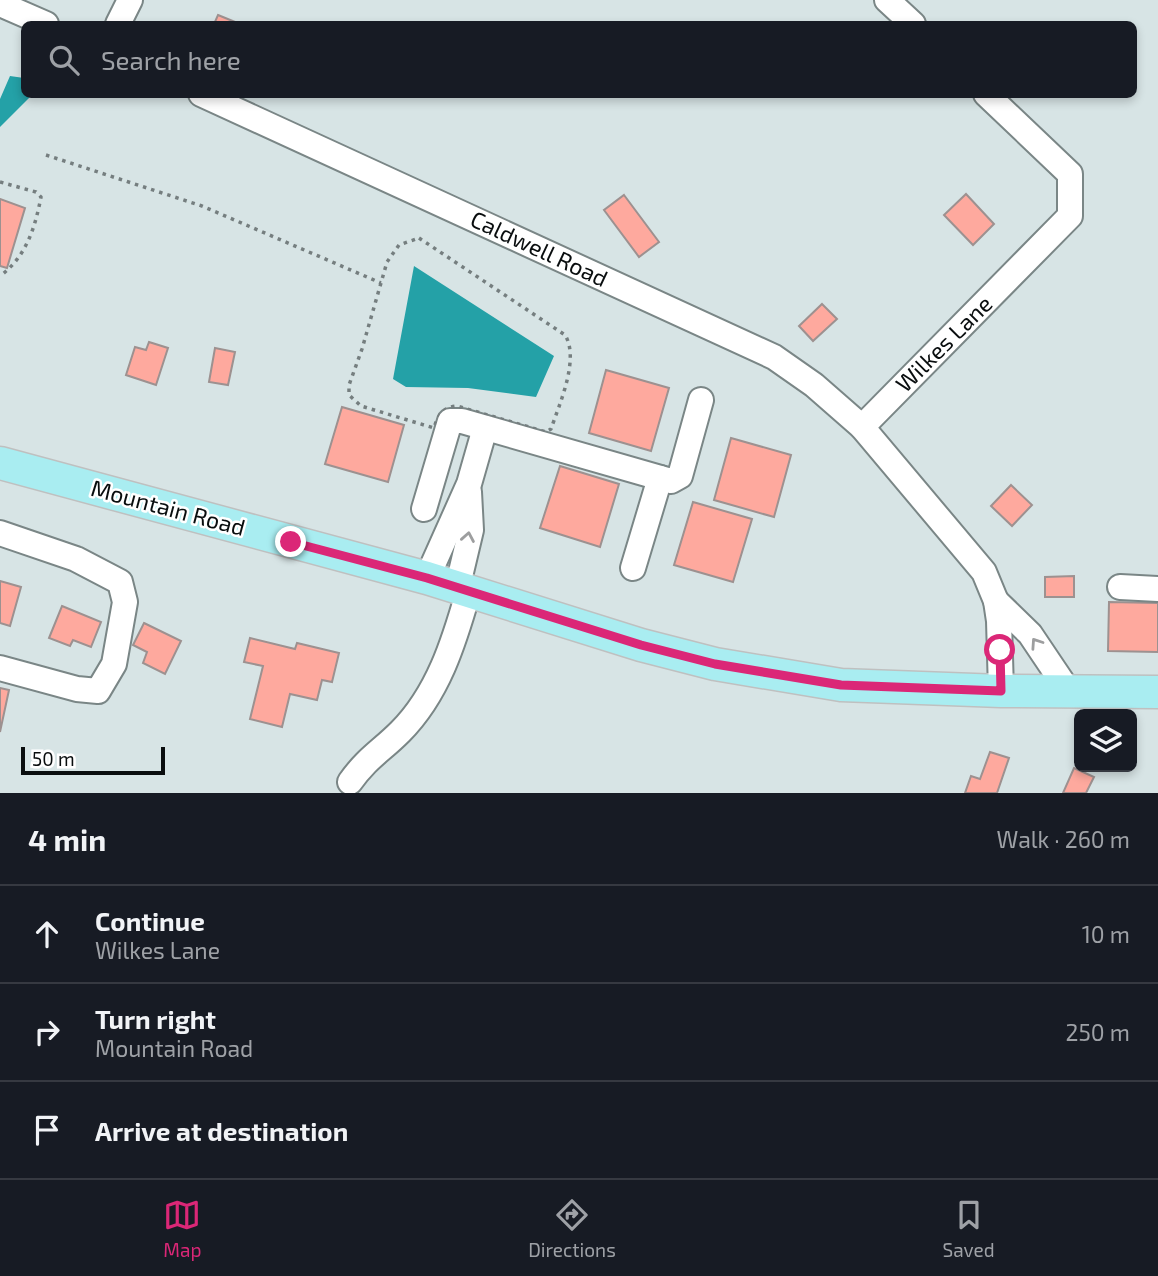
<!DOCTYPE html>
<meta charset="utf-8">
<style>
body{margin:0;font-family:"Exo 2",sans-serif;background:#20242c;color:#f1f3f6}
.controls{position:absolute;right:21px;bottom:21px;display:grid;overflow:hidden;border-radius:10px;box-shadow:0 4px 10px #0003}
.controls button{width:63px;height:63px;display:grid;place-items:center;padding:0;border:0;border-bottom:2px solid #363941;background:#171b24;color:#f1f3f6;font:35px sans-serif}
.scale{position:absolute;left:21px;bottom:18px;width:144px;box-sizing:border-box;padding-left:7px;border:4px solid #090d0e;border-top:0;font-size:19px;line-height:24px;white-space:nowrap;color:#090d0e;-webkit-text-stroke:5px #fff;paint-order:stroke}
.stop{position:absolute;width:21px;height:21px;margin:-16px;border:5px solid #db2777;border-radius:50%;background:#fff}
.stop.end{background:#db2777;border-color:#fff;box-shadow:0 2px 7px #0008}
.list{margin:0;padding:0;list-style:none}
h2{display:flex;justify-content:space-between;align-items:center;height:91px;margin:0;padding:0 28px;font-size:30px}
h2 small{font-size:23px;font-weight:400;color:#9ea1a6}
.list li{display:grid;grid-template-columns:46px 1fr auto;gap:21px;align-items:center;box-sizing:border-box;height:98px;padding:0 28px;border-top:2px solid #363941}
.list b{display:block;font-size:26px;white-space:nowrap}
.list p{margin:0;font-size:23px;white-space:nowrap;color:#9ea1a6}
.list em{font-size:23px;font-style:normal;color:#9ea1a6}
.icon{flex:none;width:38px;height:38px;fill:none;stroke:currentColor;stroke-width:2;stroke-linecap:round;stroke-linejoin:round}
.map{position:relative;flex:none;width:1158px;height:793px;overflow:hidden}
.search{position:absolute;background:#171b24;box-shadow:0 4px 10px #0003;left:21px;right:21px;top:21px;height:77px;display:flex;align-items:center;gap:18px;box-sizing:border-box;padding:0 24px;border-radius:10px;color:#9ea1a6;font-size:26px}
.sheet{height:385px;background:#171b24}
nav{display:flex;justify-content:space-around;align-items:center;box-sizing:border-box;height:98px;border-top:2px solid #363941;background:#171b24;font-size:19px;color:#9ea1a6}
nav a{display:grid;justify-items:center;gap:4px}
nav .on{color:#db2777}
.map>svg:first-child{display:block}
</style>
<div class="map">
<svg width="1158" height="793" viewBox="0 0 1158 793">
<rect width="100%" height="100%" fill="#d7e4e5"/>
<g fill="#24a1a7">
<polygon points="10,76 24,78 24,94 32,95 0,127 0,99"/>
<polygon points="414,266 554,356 536,397 468,388 406,387 393,379"/>
</g>
<g fill="#fea99e" stroke="#9d9190" stroke-width="2">
<polygon points="218,15 240,24 214,24"/>
<polygon points="966,194 994,224 973,245 944,215"/>
<polygon points="624,195 659,242 639,257 604,210"/>
<polygon points="0,199 25,208 7,268 0,266"/>
<polygon points="822,304 837,319 813,341 799,326"/>
<polygon points="149,342 168,348 156,385 126,375 135,347 146,350"/>
<polygon points="215,348 235,352 228,385 209,382"/>
<polygon points="606,370 669,388 651,451 589,433"/>
<polygon points="342,407 404,425 388,482 325,464"/>
<polygon points="731,438 791,455 774,517 714,500"/>
<polygon points="560,466 619,484 600,547 540,528"/>
<polygon points="1011,485 1032,505 1012,526 991,506"/>
<polygon points="693,502 752,519 733,582 674,565"/>
<polygon points="1074,576 1074,597 1045,597 1045,577"/>
<polygon points="0,581 21,587 10,626 0,623"/>
<polygon points="1109,602 1158,603 1158,652 1108,651"/>
<polygon points="62,606 101,622 91,647 73,640 70,646 49,638"/>
<polygon points="144,623 181,641 165,674 143,663 147,652 133,645"/>
<polygon points="250,638 295,649 297,643 339,653 332,682 322,680 317,700 290,694 282,727 250,719 263,666 244,662"/>
<polygon points="0,688 9,690 0,732"/>
<polygon points="990,752 1009,758 997,793 965,793 971,776 980,779"/>
<polygon points="1074,768 1094,777 1086,793 1063,793"/>
</g>
<g fill="none" stroke-linecap="round" stroke-linejoin="round">
<g stroke="#7a8686" stroke-width="28">
<g id="minor">
<polyline points="887,0 913,24"/>
<polyline points="0,4 46,24"/>
<polyline points="118,24 130,0"/>
<polyline points="201,94 774,357 814,385 862,427"/>
<polyline points="986,94 1070,174 1070,216 862,427 984,572 996,601 999,621 1001,691"/>
<polyline points="424,509 450,421 462,421 671,481 680,476 701,400"/>
<polyline points="0,533 76,559 120,582 125,602 114,664 98,691 77,689 0,668"/>
<polyline points="633,568 660,478"/>
<polyline points="427,578 469,484 485,428"/>
<polyline points="1120,587 1158,589"/>
<polyline points="457,589 471,530 469,492"/>
<polyline points="996,601 1030,634 1069,692"/>
<path d="M350,782C367,758 381,751 400,732C438,694 454,642 468,593"/>
</g>
</g>
<g stroke="#bfc0c0" stroke-width="35">
<polyline id="major" points="0,463 427,578 641,645 715,664 841,685 1001,691 1158,692"/>
</g>
<g stroke="#757e7f" stroke-width="3.5" stroke-dasharray="3.5 5" stroke-linecap="butt">
<polyline points="46,155 202,206 381,283"/>
<path d="M0,182L36,192L41,197C35,228 26,257 0,276"/>
<path d="M419,238L565,335C580,359 559,405 551,429L546,432L457,406C443,407 438,415 434,428L361,406L349,395V385L362,349L387,262L399,245Z"/>
</g>
<use href="#minor" stroke="#fff" stroke-width="24"/>
<use href="#major" stroke="#a9edf1" stroke-width="32"/>
</g>
<defs><path id="oneway-chevron" d="M-2-3.5L2.5 0L-2 3.5" fill="none" stroke-width="1.6" stroke-linecap="round" stroke-linejoin="round" transform="scale(1.75)"/></defs>
<g stroke="#9d9e9f">
<use href="#oneway-chevron" transform="translate(468 537) rotate(-80)"/>
<use href="#oneway-chevron" transform="translate(1036 643) rotate(-124)"/>
</g>
<g fill="none" stroke-linecap="round" stroke-linejoin="round">
<polyline stroke="#db2777" stroke-width="9" points="291,542 427,578 641,645 715,664 841,685 1001,691 1000,650"/>
</g>
<g text-anchor="middle" stroke-width="5" stroke-linejoin="round" paint-order="stroke">
<g font-size="23" fill="#090d0e" stroke="#fff">
<text transform="translate(539 249) rotate(25)" y="8">Caldwell Road</text>
<text transform="translate(944 344) rotate(-45)" y="8">Wilkes Lane</text>
<text transform="translate(168 508) rotate(15)" y="8">Mountain Road</text>
</g>
</g>
</svg>
<div class="controls">
<button><svg class="icon" aria-label="layers" viewBox="0 0 24 24"><path d="M12 4l9 5-9 5-9-5zM3 14l9 5 9-5"/></svg></button>
</div>
<div class="scale">50 m</div>
<div class="stop" style="left:1000px;top:650px"></div>
<div class="stop end" style="left:291px;top:542px"></div>
<div class="search"><svg class="icon" aria-label="search" viewBox="0 0 24 24"><circle cx="10" cy="10" r="6"/><path d="M15 15l6 6"/></svg>Search here</div>
</div>
<section class="sheet">
<h2>4 min<small>Walk · 260 m</small></h2>
<ul class="list">
<li><svg class="icon" aria-label="ahead" viewBox="0 0 24 24"><path d="M12 20V5M6 11l6-6 6 6"/></svg><div><b>Continue</b><p>Wilkes Lane</p></div><em>10 m</em></li>
<li><svg class="icon" aria-label="right" viewBox="0 0 24 24"><path d="M7 20v-9h11M14 6l5 5-5 5"/></svg><div><b>Turn right</b><p>Mountain Road</p></div><em>250 m</em></li>
<li><svg class="icon" aria-label="arrive" viewBox="0 0 24 24"><path d="M6 21V4h12l-3 4 3 4H6"/></svg><div><b>Arrive at destination</b></div></li>
</ul>
</section>
<nav>
<a class="on"><svg class="icon" aria-label="map" viewBox="0 0 24 24"><path d="M3 6l6-2 6 2 6-2v14l-6 2-6-2-6 2zM9 4v14M15 6v14"/></svg>Map</a>
<a><svg class="icon" aria-label="directions" viewBox="0 0 24 24"><path d="M12 3l9 9-9 9-9-9zM9 14v-3h6M13 9l2 2-2 2"/></svg>Directions</a>
<a><svg class="icon" aria-label="saved" viewBox="0 0 24 24"><path d="M7 4h10v16l-5-4-5 4z"/></svg>Saved</a>
</nav>
